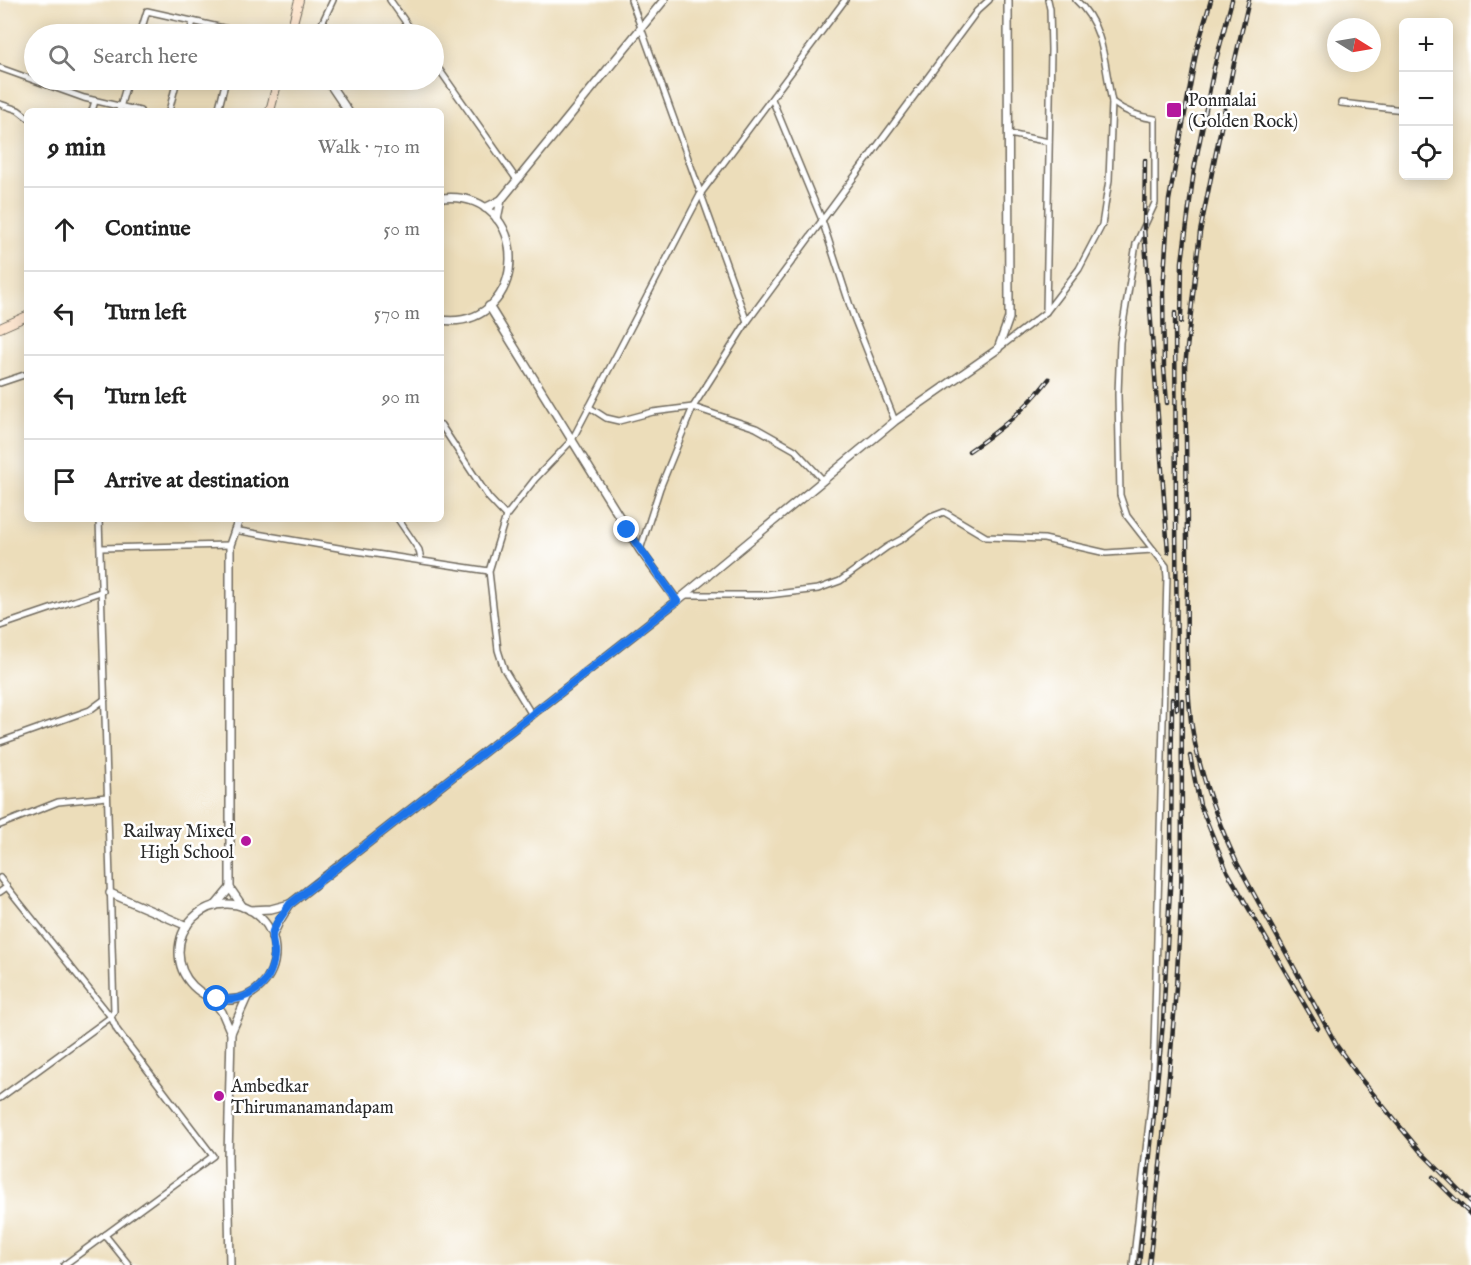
<!DOCTYPE html>
<meta charset="utf-8">
<style>
body{margin:0;font-family:"IM FELL English",serif;background:#f6f6f6;color:#222}
.controls{position:absolute;right:18px;top:18px;display:grid;overflow:hidden;border-radius:9px;box-shadow:0 3px 15px #0003}
.controls button{width:54px;height:54px;display:grid;place-items:center;padding:0;border:0;border-bottom:2px solid #e0e0e0;background:#fff;color:#222;font:30px sans-serif}
.compass{position:absolute;left:1327px;top:18px;width:54px;height:54px;border-radius:50%;background:#fff;box-shadow:0 3px 15px #0003;rotate:101deg}
.stop{position:absolute;width:18px;height:18px;margin:-14px;border:4px solid #1a73e8;border-radius:50%;background:#fff}
.stop.end{background:#1a73e8;border-color:#fff;box-shadow:0 2px 6px #0008}
.list{margin:0;padding:0;list-style:none}
h2{display:flex;justify-content:space-between;align-items:center;height:78px;margin:0;padding:0 24px;font-size:26px}
h2 small{font-size:20px;font-weight:400;color:#767676}
.list li{display:grid;grid-template-columns:39px 1fr auto;gap:18px;align-items:center;box-sizing:border-box;height:84px;padding:0 24px;border-top:2px solid #e0e0e0}
.list b{display:block;font-size:22px;white-space:nowrap}
.list em{font-size:20px;font-style:normal;color:#767676}
.icon{flex:none;width:33px;height:33px;fill:none;stroke:currentColor;stroke-width:2;stroke-linecap:round;stroke-linejoin:round}
.map{position:relative;flex:none;width:1471px;height:1265px;overflow:hidden}
.search{position:absolute;background:#fff;box-shadow:0 3px 15px #0003;left:24px;top:24px;width:420px;height:66px;display:flex;align-items:center;gap:15px;box-sizing:border-box;padding:0 21px;border-radius:33px;color:#767676;font-size:22px}
.panel{position:absolute;background:#fff;box-shadow:0 3px 15px #0003;left:24px;top:108px;width:420px;height:414px;border-radius:9px}
.map>svg:first-child{display:block}
</style>
<div class="map">
<svg width="1471" height="1265" viewBox="0 0 1471 1265">
<rect width="100%" height="100%" fill="#fff"/>
<filter id="ink" filterUnits="userSpaceOnUse"><feTurbulence type="fractalNoise" baseFrequency=".0167" numOctaves="2"/><feDisplacementMap in="SourceGraphic" scale="12" xChannelSelector="R" yChannelSelector="G"/><feConvolveMatrix kernelMatrix="1 2 1 2 8 2 1 2 1" color-interpolation-filters="sRGB"/></filter>
<filter id="wash" filterUnits="userSpaceOnUse"><feTurbulence type="fractalNoise" baseFrequency=".008" numOctaves="4" result="noise"/><feDisplacementMap in="SourceGraphic" scale="24" xChannelSelector="R" yChannelSelector="G"/><feGaussianBlur stdDeviation="1.35" result="paint"/><feColorMatrix in="noise" values="0 0 0 0 0 0 0 0 0 0 0 0 0 0 0 0 0 1.4 0 .05"/><feComposite in="paint" operator="in"/></filter>
<g filter="url(#wash)">
<rect width="100%" height="100%" fill="#ecddba"/>
</g>
<g filter="url(#ink)">
<g fill="none" stroke-linecap="round" stroke-linejoin="round">
<g stroke="#6f695d" stroke-width="8">
<g id="minor">
<polyline points="390,0 414,34"/>
<polyline points="631,0 747,322"/>
<path d="M1076,0C1105,26 1104,65 1112,102C1125,112 1139,117 1155,119V203L1136,244L1120,342L1118,394L1120,495L1127,516L1166,566L1167,577L1154,1047L1151,1105L1133,1265"/>
<polyline points="140,34 147,11 250,34"/>
<polyline points="189,34 193,22"/>
<polyline points="317,34 333,0"/>
<polyline points="434,62 517,180"/>
<polyline points="0,68 84,98 140,111"/>
<polyline points="772,99 822,220 853,315 895,421"/>
<polyline points="1341,103 1404,110"/>
<polyline points="0,104 18,110 27,117"/>
<polyline points="92,111 95,101"/>
<polyline points="119,111 128,80"/>
<polyline points="169,111 177,80"/>
<polyline points="218,111 226,80"/>
<polyline points="1009,134 1049,142"/>
<polyline points="1046,312 1051,50 1050,9 1048,0"/>
<polyline points="999,348 1046,312 1079,269 1102,225 1109,180 1112,102"/>
<polyline points="0,383 27,374"/>
<polyline points="589,407 606,418 619,421 653,412 693,407 756,428 795,450 823,480"/>
<polyline points="441,425 489,498 506,516"/>
<polyline points="398,519 419,550 421,560"/>
<polyline points="234,530 356,551 489,571"/>
<polyline points="101,548 230,545"/>
<polyline points="640,550 660,488 693,407 747,322 977,11 989,0"/>
<polyline points="685,595 768,595 818,589 840,581 887,547 902,539 931,517 944,512 986,537 1044,539 1106,553 1153,550"/>
<polyline points="0,626 103,591"/>
<polyline points="532,715 504,669 498,650 489,571 506,516 535,479 572,440 701,193 845,0"/>
<polyline points="0,742 90,710 105,699"/>
<polyline points="0,825 58,802 107,797"/>
<polyline points="0,878 7,887"/>
<polyline points="0,892 7,887 111,1017 117,1030 213,1156 64,1265"/>
<polyline points="0,1098 111,1017 114,1011 99,519"/>
<polyline points="105,1235 129,1265"/>
</g>
</g>
<g stroke="#6f695d" stroke-width="10">
<g id="tertiary">
<polyline points="327,80 348,111"/>
<path d="M441,198C535,188 531,331 441,320"/>
<polyline points="485,208 501,200 664,0"/>
<polyline points="497,219 501,200"/>
<polyline points="489,306 640,550 677,601"/>
<polyline points="239,519 230,545 230,888 243,907"/>
<polyline points="110,893 187,926"/>
<circle cx="227" cy="952" r="48"/>
<polyline points="215,906 230,888"/>
<polyline points="250,910 271,909 290,904"/>
<polyline points="272,937 279,922 290,904 677,601 895,421 998,349 1009,318 1008,0"/>
<polyline points="212,999 222,1012 231,1033"/>
<polyline points="230,1265 228,1157 231,1033 247,997"/>
</g>
</g>
<g stroke="#6f695d" stroke-width="10">
<g id="secondary">
<polyline points="290,34 299,0"/>
<polyline points="270,111 278,80"/>
<polyline points="0,328 27,316"/>
</g>
</g>
<use href="#minor" stroke="#fff" stroke-width="5"/>
<use href="#tertiary" stroke="#fff" stroke-width="7"/>
<use href="#secondary" stroke="#fce5cf" stroke-width="8"/>
<g stroke="#2b2b2b" stroke-width="4.5">
<g id="rail">
<path d="M1249,0L1233,68L1200,232L1185,366C1186,431 1187,496 1187,561C1187,614 1185,668 1191,721C1198,770 1216,818 1237,863L1337,1046L1360,1078L1420,1151L1471,1202"/>
<polyline points="1145,160 1144,228 1168,552"/>
<polyline points="1175,313 1177,709"/>
<polyline points="1181,322 1182,262 1194,170 1214,68 1232,0"/>
<polyline points="1167,403 1164,368 1163,291 1169,200 1197,48 1211,0"/>
<path d="M969,451C1000,430 1026,409 1049,379"/>
<polyline points="1190,756 1200,805 1227,871 1318,1028"/>
<polyline points="1433,1177 1471,1215"/>
<polyline points="1139,1265 1163,1023 1171,870 1172,699"/>
<path d="M1149,1265C1161,1162 1172,1059 1178,956C1184,870 1181,785 1182,700"/>
</g>
</g>
<use href="#rail" stroke="#fff" stroke-width="2" stroke-dasharray="7" stroke-linecap="butt"/>
</g>
</g>
<g fill="none" stroke-linecap="round" stroke-linejoin="round" filter="url(#ink)">
<path stroke="#1a73e8" stroke-width="8" d="M217,999C246,1003 271,987 274,956C275,950 272,944 272,937C272,926 284,913 290,904L677,601L627,530"/>
</g>
<g fill="#b5179e" stroke="#fff" stroke-width="2">
<rect x="1166" y="102" width="16" height="16" rx="3"/>
<circle cx="246" cy="841" r="6"/>
<circle cx="219" cy="1096" r="6"/>
</g>
<g text-anchor="middle" stroke-width="5" stroke-linejoin="round" paint-order="stroke">
<g font-size="18" fill="#2b2b2b" stroke="#fff" text-anchor="start">
<text x="1188" y="106">Ponmalai<tspan x="1188" dy="21">(Golden Rock)</tspan></text>
<text x="234" y="837" text-anchor="end">Railway Mixed<tspan x="234" dy="21">High School</tspan></text>
<text x="231" y="1092">Ambedkar<tspan x="231" dy="21">Thirumanamandapam</tspan></text>
</g>
</g>
</svg>
<div class="controls">
<button>+</button>
<button>−</button>
<button><svg class="icon" aria-label="locate" viewBox="0 0 24 24"><circle cx="12" cy="12" r="6"/><path d="M12 2v4M12 18v4M2 12h4M18 12h4"/></svg></button>
</div>
<svg class="compass" viewBox="-18 -18 36 36"><path d="M0-13l5 13h-10z" fill="#e53935"/><path d="M0 13l5-13h-10z" fill="#767676"/></svg>
<div class="stop" style="left:217px;top:999px"></div>
<div class="stop end" style="left:627px;top:530px"></div>
<div class="search"><svg class="icon" aria-label="search" viewBox="0 0 24 24"><circle cx="10" cy="10" r="6"/><path d="M15 15l6 6"/></svg>Search here</div>
<section class="panel">
<h2>9 min<small>Walk · 710 m</small></h2>
<ul class="list">
<li><svg class="icon" aria-label="ahead" viewBox="0 0 24 24"><path d="M12 20V5M6 11l6-6 6 6"/></svg><div><b>Continue</b></div><em>50 m</em></li>
<li><svg class="icon" aria-label="left" viewBox="0 0 24 24"><path d="M17 20v-9H6M10 6l-5 5 5 5"/></svg><div><b>Turn left</b></div><em>570 m</em></li>
<li><svg class="icon" aria-label="left" viewBox="0 0 24 24"><path d="M17 20v-9H6M10 6l-5 5 5 5"/></svg><div><b>Turn left</b></div><em>90 m</em></li>
<li><svg class="icon" aria-label="arrive" viewBox="0 0 24 24"><path d="M6 21V4h12l-3 4 3 4H6"/></svg><div><b>Arrive at destination</b></div></li>
</ul>
</section>
</div>
